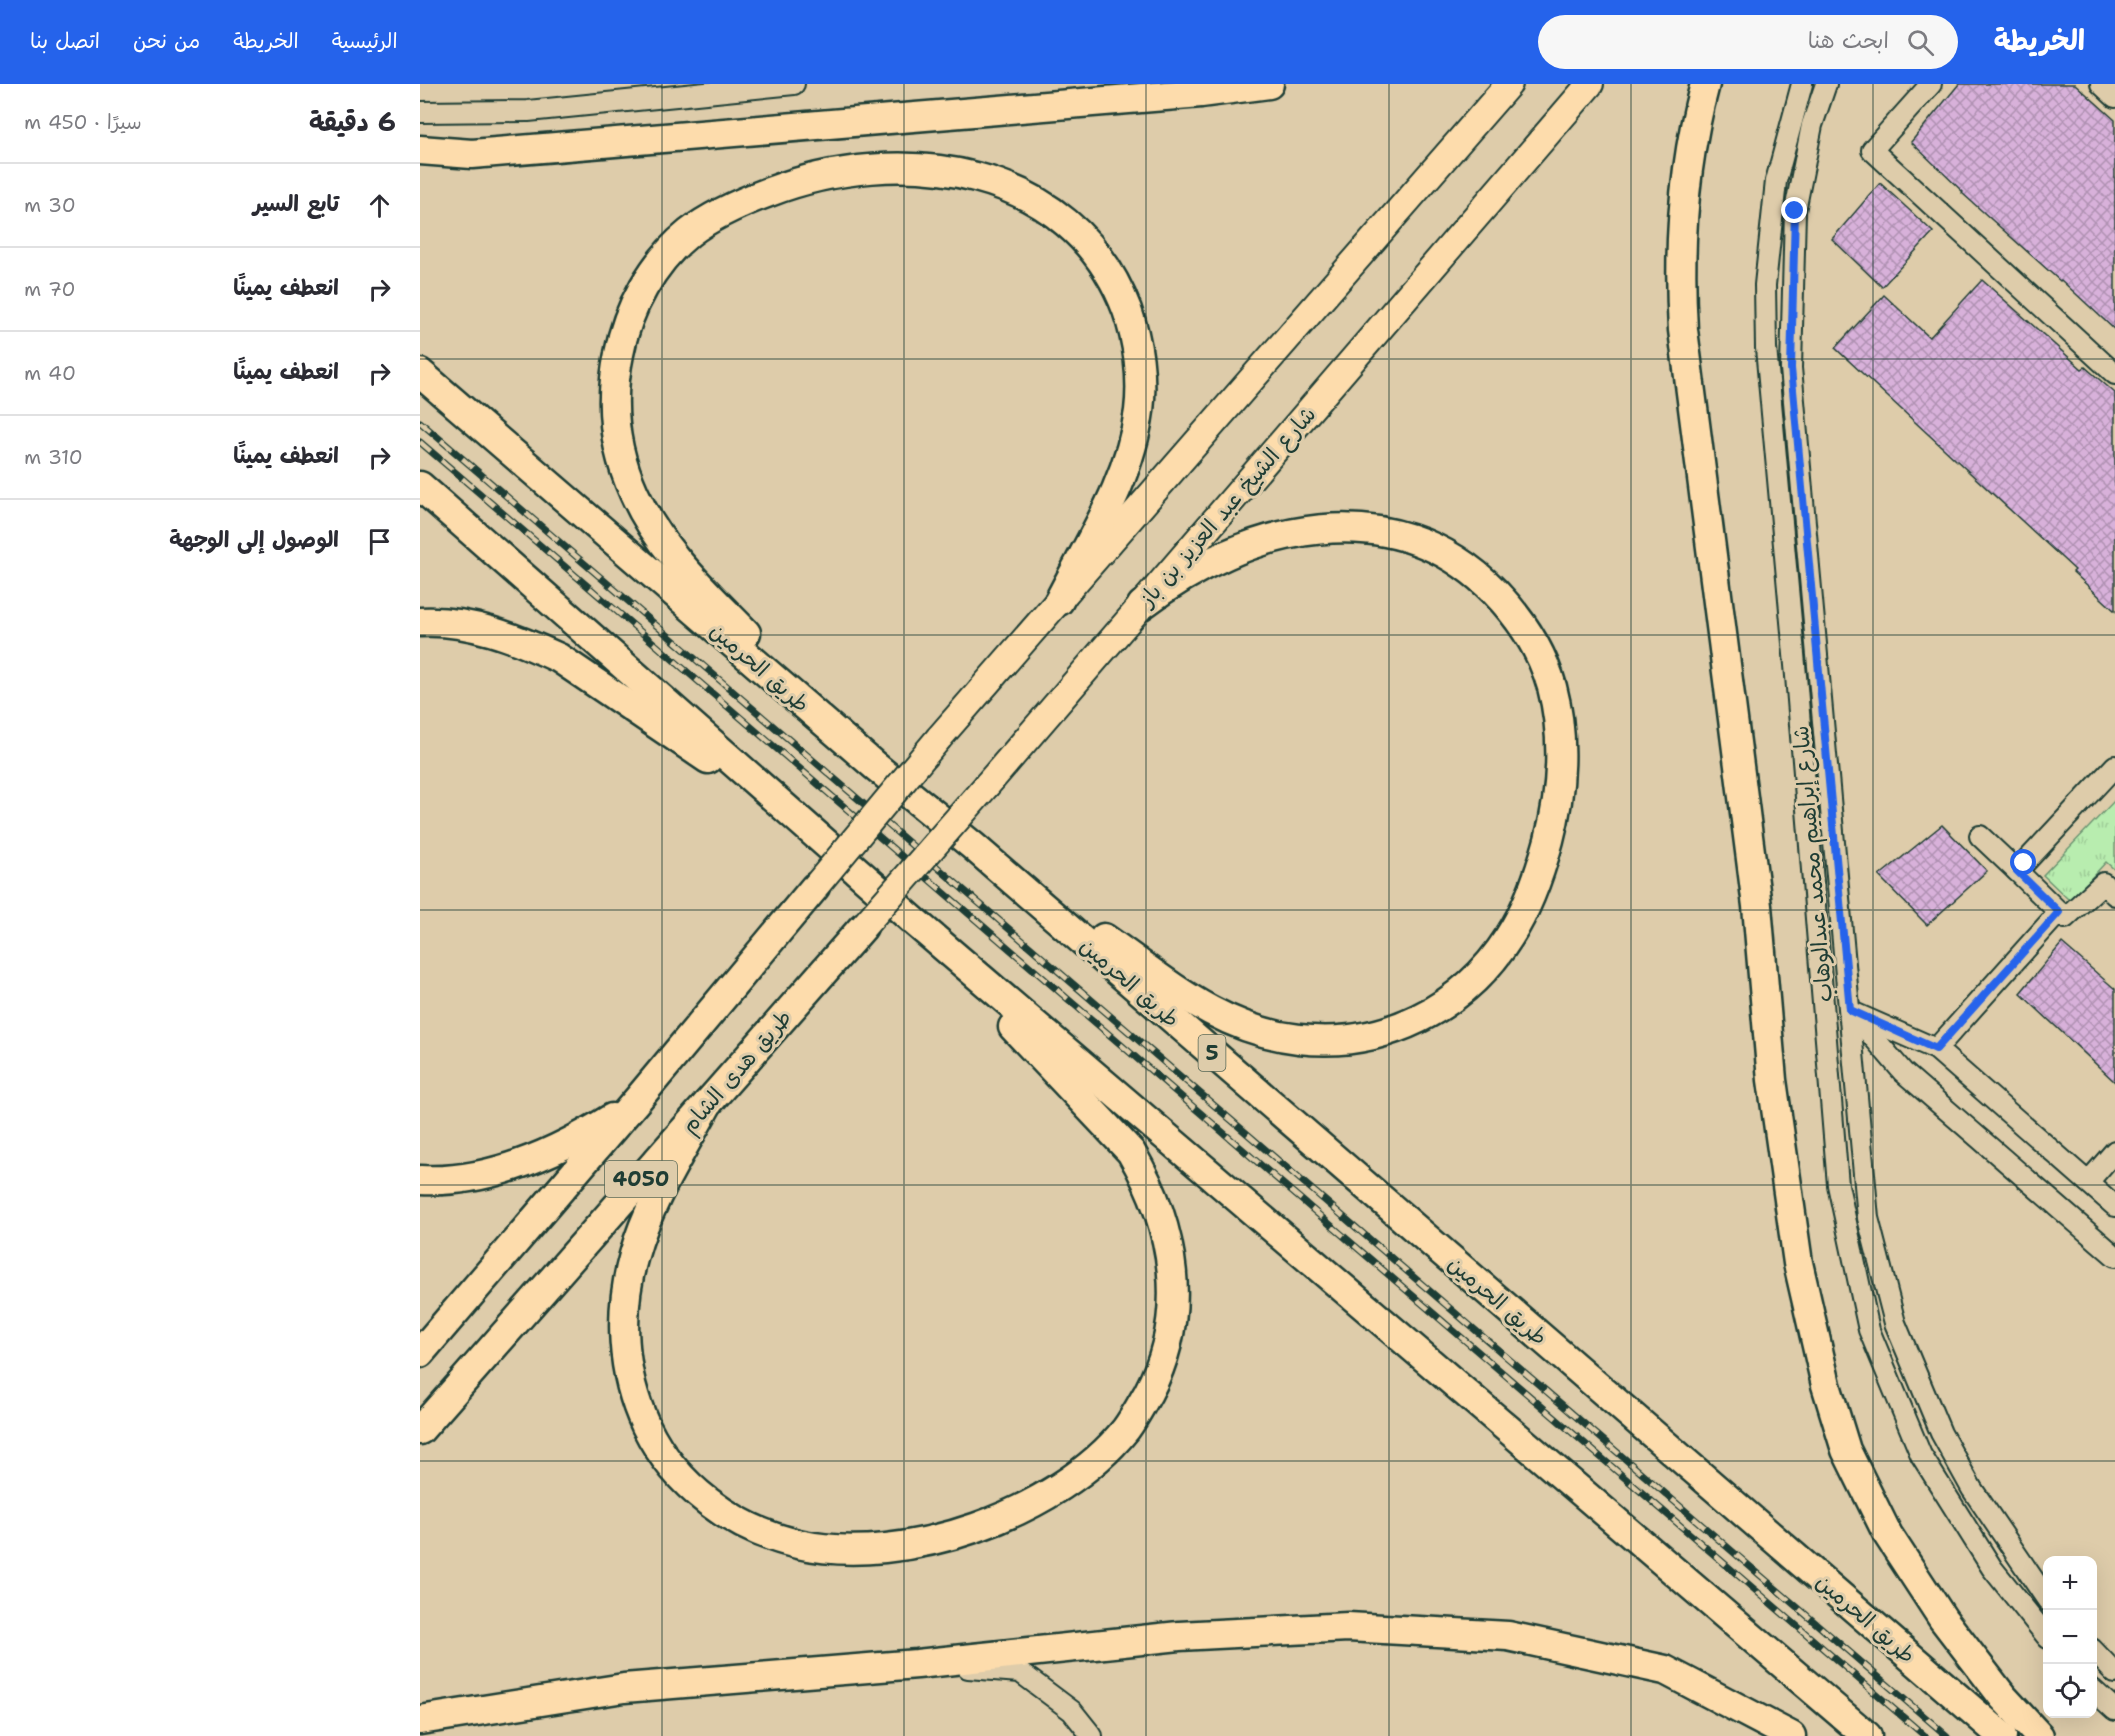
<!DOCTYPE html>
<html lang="ar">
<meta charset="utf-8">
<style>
body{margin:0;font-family:"Shantell Sans","Playpen Sans Arabic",sans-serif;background:#f7f7f7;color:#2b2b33;direction:rtl}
.controls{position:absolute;right:18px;bottom:18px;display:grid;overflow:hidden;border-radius:12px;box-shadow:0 6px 24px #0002}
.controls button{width:54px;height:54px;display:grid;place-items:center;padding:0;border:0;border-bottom:2px solid #e1e1e2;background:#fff;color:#2b2b33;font:30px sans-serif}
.stop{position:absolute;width:18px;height:18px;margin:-14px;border:4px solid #2563eb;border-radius:50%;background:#fff}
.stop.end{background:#2563eb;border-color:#fff;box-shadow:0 2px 6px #0008}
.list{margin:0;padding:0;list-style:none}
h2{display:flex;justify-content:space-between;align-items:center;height:78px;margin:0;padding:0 24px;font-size:26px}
h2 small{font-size:20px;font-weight:400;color:#7c7c81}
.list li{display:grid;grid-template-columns:39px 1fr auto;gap:18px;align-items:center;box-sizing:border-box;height:84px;padding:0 24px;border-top:2px solid #e1e1e2}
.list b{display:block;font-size:22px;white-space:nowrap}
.list em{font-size:20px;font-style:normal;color:#7c7c81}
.icon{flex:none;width:33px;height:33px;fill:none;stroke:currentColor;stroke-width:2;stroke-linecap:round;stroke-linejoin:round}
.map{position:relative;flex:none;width:1695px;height:1652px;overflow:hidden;direction:ltr}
header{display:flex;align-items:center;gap:36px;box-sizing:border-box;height:84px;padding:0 30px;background:#2563eb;color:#fff}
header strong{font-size:28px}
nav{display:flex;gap:33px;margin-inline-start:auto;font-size:21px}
.search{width:420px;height:54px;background:#f7f7f7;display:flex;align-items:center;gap:15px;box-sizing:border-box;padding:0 21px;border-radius:33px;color:#7c7c81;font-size:22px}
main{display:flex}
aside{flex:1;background:#fff}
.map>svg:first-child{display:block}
</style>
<header>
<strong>الخريطة</strong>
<div class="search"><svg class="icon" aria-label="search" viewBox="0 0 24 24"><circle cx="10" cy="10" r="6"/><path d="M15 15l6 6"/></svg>ابحث هنا</div>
<nav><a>الرئيسية</a><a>الخريطة</a><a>من نحن</a><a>اتصل بنا</a></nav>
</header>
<main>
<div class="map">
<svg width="1695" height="1652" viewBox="0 0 1695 1652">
<defs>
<pattern id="grass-tufts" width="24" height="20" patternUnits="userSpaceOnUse" patternTransform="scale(1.5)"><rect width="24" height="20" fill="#b8edaf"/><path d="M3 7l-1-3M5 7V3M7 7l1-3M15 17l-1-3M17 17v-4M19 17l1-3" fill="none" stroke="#9ecc97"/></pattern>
<pattern id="building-cross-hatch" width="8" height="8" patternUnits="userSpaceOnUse" patternTransform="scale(1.5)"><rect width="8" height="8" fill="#d8b1da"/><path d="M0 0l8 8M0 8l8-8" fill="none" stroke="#af91b2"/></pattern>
</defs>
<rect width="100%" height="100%" fill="#deccaa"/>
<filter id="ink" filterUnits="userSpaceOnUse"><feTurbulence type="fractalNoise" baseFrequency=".0167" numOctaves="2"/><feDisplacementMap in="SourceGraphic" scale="12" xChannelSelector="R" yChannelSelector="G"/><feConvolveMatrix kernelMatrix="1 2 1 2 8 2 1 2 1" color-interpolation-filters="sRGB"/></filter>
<g filter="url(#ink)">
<polygon fill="url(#grass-tufts)" stroke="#6c9572" stroke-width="1.5" points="1695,716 1695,786 1686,778 1650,817 1623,791"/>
<g fill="url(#building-cross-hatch)" stroke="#1f3d34" stroke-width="1.5">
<polygon points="1539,0 1655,0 1695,36 1695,246 1641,196 1640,197 1542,109 1543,108 1491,58"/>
<polygon points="1460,99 1513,148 1462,203 1412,155"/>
<polygon points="1562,196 1662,285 1665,283 1695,309 1695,527 1653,488 1655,486 1415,264 1464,211 1509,253 1511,252"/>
<polygon points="1522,741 1567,787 1507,841 1459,792"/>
<polygon points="1642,859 1695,905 1695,998 1600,909"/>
</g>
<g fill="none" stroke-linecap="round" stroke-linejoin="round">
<g stroke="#1f3d34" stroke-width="24">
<g id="minor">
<polyline points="1382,0 1356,97 1345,201 1346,264 1376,592 1418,1101 1449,1246 1501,1371 1572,1484 1628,1554"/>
<polyline points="1406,0 1392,41 1375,127 1371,284 1448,1134 1475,1239 1521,1349 1552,1405 1628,1517"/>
<polyline points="1511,0 1452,66 1695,290"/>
<polyline points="1681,0 1695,13"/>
<polyline points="0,28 108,27 374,0"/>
<polyline points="1560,752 1597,787 1695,682"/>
<polyline points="1639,828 1645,834 1683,799 1695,811"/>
<polyline points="1430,926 1483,988 1695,1172"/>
<polyline points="1434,929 1516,965 1695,1122"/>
<polyline points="1516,965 1639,828 1597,787"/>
<polyline points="1668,1098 1695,1067"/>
<polyline points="1672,1565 1695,1589"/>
<polyline points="548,1584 600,1588 652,1627 672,1652"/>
<polyline points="1672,1605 1695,1626"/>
</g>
</g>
<g stroke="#1f3d34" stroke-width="30">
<g id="major">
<polyline points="519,654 1089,0"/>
<polyline points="567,701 1170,0"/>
</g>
</g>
<g stroke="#1f3d34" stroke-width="33">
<g id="highway">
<path d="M1285,0C1263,81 1258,162 1263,246L1337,822L1352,996L1378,1179L1406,1301L1426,1366L1468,1451L1523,1535L1583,1613L1619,1652"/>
<polyline points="0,66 52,70 781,9 849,0"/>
<polyline points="0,289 455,682 553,762 1582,1652"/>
<polyline points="0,402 495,838 1447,1652"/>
<path d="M0,538C48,535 96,554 139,574L288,675"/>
<path d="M326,549C284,506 239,465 214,409C194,365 189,317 199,270C207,225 233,178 269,149C292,131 322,118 349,108C479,58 652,79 707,226C718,257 723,294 719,327C710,396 670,456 639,517"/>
<path d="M684,854C747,898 799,946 879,955C963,965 1044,924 1089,853C1108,824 1120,789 1129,756C1142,707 1145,652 1132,603C1122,567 1101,535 1075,508C973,404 826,441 722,521"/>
<path d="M288,1019C262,1067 228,1119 214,1171C198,1227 201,1289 226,1342C255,1402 313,1445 378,1460C484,1484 638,1430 706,1345C714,1334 721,1321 728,1309C770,1230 755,1143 711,1068L593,943"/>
<path d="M0,1096C68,1100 136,1069 192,1034"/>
<polyline points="0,1269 218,1015 395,803"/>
<polyline points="0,1346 443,843"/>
<polyline points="0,1636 204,1604 497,1580 759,1552 928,1543 1088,1552 1245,1586 1371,1652"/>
</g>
</g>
<use href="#minor" stroke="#deccaa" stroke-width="20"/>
<use href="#major" stroke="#fddcac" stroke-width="26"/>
<use href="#highway" stroke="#fddcac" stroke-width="28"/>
<g stroke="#1f3d34" stroke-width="7">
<g id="rail">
<polyline points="0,338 1527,1652"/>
<polyline points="0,358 1505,1652"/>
</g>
</g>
<use href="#rail" stroke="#deccaa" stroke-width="4.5" stroke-dasharray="14" stroke-linecap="butt"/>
<g stroke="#1f3d34" stroke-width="30" stroke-linecap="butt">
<g id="major-bridge">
<polyline points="395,803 519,654"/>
<polyline points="443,843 567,701"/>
</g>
</g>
<use href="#major-bridge" stroke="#fddcac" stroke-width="26"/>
</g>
</g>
<g fill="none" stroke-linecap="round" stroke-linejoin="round" filter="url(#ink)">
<polyline stroke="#2563eb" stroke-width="8" points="1375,127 1371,284 1430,926 1516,965 1639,828 1597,787 1604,779"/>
</g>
<path fill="none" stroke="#1f3d34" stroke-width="1.5" stroke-opacity="0.55" d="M242,0V1652M484,0V1652M726,0V1652M969,0V1652M1211,0V1652M1453,0V1652M0,275H1695M0,551H1695M0,826H1695M0,1101H1695M0,1377H1695"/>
<g text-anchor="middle" stroke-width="6" stroke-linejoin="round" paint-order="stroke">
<g fill="#deccaa" stroke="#586857" stroke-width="1.5">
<rect x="778.5" y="951" width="27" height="36" rx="4.5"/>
<rect x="185" y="1077" width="72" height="36" rx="4.5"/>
</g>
<g font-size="21" font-weight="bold" fill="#1f3d34">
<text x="792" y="976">5</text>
<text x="221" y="1102">4050</text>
</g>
<g font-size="22" fill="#1f3d34" stroke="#deccaa">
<text transform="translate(807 422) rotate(-49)" y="8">شارع الشيخ عبد العزيز بن باز</text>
<text transform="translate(340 583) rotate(41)" y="8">طريق الحرمين</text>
<text transform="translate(1392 780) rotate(-95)" y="8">شارع إبراهيم محمد عبدالوهاب</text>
<text transform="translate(710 898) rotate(41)" y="8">طريق الحرمين</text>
<text transform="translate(316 987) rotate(-49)" y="8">طريق هدى الشام</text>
<text transform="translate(1078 1216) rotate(41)" y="8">طريق الحرمين</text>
<text transform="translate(1446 1534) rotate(41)" y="8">طريق الحرمين</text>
</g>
</g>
</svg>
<div class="controls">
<button>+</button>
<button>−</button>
<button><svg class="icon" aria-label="locate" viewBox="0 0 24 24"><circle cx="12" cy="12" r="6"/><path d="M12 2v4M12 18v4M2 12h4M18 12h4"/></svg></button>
</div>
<div class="stop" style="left:1604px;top:779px"></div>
<div class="stop end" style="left:1375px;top:127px"></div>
</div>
<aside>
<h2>6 دقيقة<small>سيرًا · 450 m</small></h2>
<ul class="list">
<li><svg class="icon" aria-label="ahead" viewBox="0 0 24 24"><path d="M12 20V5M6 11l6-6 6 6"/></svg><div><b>تابع السير</b></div><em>30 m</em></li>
<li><svg class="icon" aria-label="right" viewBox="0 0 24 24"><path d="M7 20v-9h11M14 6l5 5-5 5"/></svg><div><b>انعطف يمينًا</b></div><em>70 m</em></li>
<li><svg class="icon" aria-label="right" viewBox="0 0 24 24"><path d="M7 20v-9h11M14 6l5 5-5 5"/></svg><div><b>انعطف يمينًا</b></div><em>40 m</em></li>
<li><svg class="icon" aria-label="right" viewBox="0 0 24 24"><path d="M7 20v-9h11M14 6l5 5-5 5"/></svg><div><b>انعطف يمينًا</b></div><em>310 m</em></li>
<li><svg class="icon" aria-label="arrive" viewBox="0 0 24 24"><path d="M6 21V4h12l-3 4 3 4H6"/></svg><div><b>الوصول إلى الوجهة</b></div></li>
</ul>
</aside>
</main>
